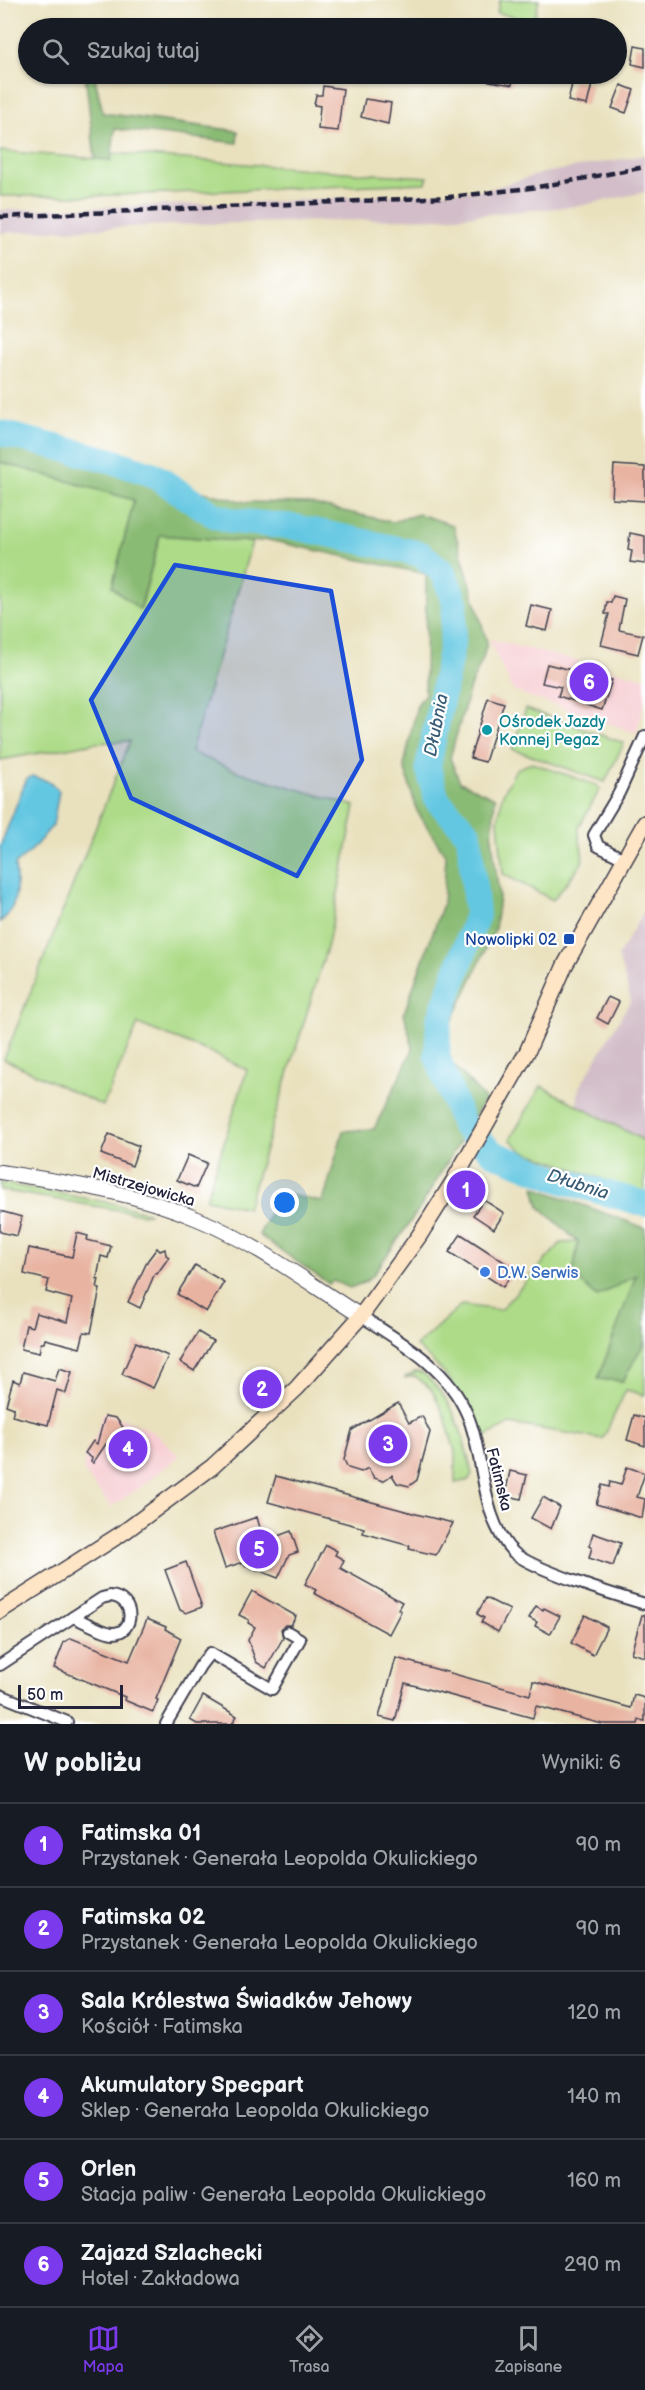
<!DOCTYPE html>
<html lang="pl">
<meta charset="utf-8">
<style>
body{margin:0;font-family:"Balsamiq Sans",sans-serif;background:#20242c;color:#f1f3f6}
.scale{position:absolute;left:18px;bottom:15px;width:105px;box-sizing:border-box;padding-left:6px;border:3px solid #22223b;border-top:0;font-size:16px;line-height:21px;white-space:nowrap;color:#22223b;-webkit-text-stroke:4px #fff;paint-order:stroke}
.you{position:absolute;left:285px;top:1203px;width:21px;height:21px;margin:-15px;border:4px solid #fff;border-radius:50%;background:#1a73e8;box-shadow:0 0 0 9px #1a73e833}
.badge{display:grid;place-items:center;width:39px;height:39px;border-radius:50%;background:#7c3aed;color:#fff;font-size:20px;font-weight:700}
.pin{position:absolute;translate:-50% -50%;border:3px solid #fff;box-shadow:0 2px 6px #0006}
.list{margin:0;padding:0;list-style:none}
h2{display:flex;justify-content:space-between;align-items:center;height:78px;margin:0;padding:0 24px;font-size:26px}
h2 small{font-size:20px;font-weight:400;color:#9ea1a6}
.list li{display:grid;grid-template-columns:39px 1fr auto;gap:18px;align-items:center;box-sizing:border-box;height:84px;padding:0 24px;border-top:2px solid #363941}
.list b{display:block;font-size:22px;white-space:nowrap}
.list p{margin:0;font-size:20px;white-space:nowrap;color:#9ea1a6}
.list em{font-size:20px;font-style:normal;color:#9ea1a6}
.icon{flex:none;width:33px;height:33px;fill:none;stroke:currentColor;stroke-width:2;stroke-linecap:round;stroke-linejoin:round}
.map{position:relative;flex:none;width:645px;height:1724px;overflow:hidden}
.search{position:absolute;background:#171b24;box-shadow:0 2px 4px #0004;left:18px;right:18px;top:18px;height:66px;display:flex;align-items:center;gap:15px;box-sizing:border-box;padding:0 21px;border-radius:33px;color:#9ea1a6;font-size:22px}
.sheet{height:582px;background:#171b24}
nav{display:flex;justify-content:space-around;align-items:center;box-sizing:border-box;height:84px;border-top:2px solid #363941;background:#171b24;font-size:16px;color:#9ea1a6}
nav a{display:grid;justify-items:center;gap:3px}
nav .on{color:#7c3aed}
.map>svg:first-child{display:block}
</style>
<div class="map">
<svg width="645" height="1724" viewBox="0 0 645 1724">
<rect width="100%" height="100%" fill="#fff"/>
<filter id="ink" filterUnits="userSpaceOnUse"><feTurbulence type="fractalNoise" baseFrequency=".0167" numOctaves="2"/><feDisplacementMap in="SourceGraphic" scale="12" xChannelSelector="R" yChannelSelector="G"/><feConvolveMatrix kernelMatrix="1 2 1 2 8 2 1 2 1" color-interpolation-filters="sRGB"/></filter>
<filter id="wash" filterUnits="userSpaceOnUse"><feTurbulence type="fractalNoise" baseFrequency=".008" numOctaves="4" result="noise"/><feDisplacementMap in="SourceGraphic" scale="24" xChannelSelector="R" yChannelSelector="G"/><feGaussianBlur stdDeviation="1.35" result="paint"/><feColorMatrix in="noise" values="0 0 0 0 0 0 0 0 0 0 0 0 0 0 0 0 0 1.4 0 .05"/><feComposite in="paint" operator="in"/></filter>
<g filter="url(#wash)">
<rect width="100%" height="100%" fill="#e9e1be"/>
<g fill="#f7cfd4">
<polygon points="489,639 645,678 645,699 637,733 513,691"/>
<polygon points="103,1412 144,1427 159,1436 179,1456 141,1487 111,1507 84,1472 85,1453 96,1436"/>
</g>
<g fill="#d2bdc8">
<polygon points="645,155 645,192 579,206 444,218 169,225 0,233 0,210 260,202 486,190 543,173"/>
<polygon points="645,909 645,1141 577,1104 579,1088 631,1000 618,956"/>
</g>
<g fill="#addb88" stroke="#687e62" stroke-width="1.5">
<polygon points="500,0 539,0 534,21 497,13"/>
<polygon points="0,151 111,160 112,153 357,173 428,177 426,183 91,196 0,196"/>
<polygon points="0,462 134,500 112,587 141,608 160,535 252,542 191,752 239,772 355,806 328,944 247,1208 206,1199 247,1070 212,1053 138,1024 103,1106 4,1059 130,741 95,743 0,760"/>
<polygon points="526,709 624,743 605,782 512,749"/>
<path d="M532,763L596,785L600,789L579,827C577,840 585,850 582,863L553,900L503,874L498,821L502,796L516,769Z"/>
<polygon points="541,1086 645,1141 645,1194 523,1151 510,1139"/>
<polygon points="0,1183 111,1203 150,1213 142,1214 0,1190"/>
<path d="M578,1242L573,1275L637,1274L598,1379L623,1381L645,1341V1395L626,1390L603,1439L510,1424L483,1438C469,1400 446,1372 416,1346L461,1305L500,1310L561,1243Z"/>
<path d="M415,1372C424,1371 428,1378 434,1384C458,1410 464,1440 472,1474L469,1480L455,1483V1452L445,1417L432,1390L415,1376L404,1378Z"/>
</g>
<g fill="#8abb74" stroke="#566e58" stroke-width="1.5">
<polygon points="85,74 94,74 103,113 238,131 237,143 115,129 111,160 95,159"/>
<polygon points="0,443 245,502 308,503 392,522 419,514 453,525 487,642 483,658 470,687 450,758 460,782 495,798 492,838 499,896 495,929 445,1037 450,1061 485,1099 420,1208 373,1275 365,1282 350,1288 333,1281 329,1284 259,1235 279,1193 323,1202 343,1131 374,1129 413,1049 404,1013 443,904 446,856 417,811 404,766 417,705 425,694 426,574 268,540 252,542 160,535 140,610 112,587 134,500 0,462"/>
<polygon points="534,1187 645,1228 645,1341 623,1381 598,1379 636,1275 597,1297 573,1275 578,1242 539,1206"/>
</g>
<path fill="#64c7e2" stroke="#43748e" stroke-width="1.5" d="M32,776L50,782L59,791L53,825L30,852L15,864C17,885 19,908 0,922V847L26,780Z"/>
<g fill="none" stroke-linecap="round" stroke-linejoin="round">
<polyline stroke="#64c7e2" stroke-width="26" points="0,433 109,460 152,474 214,515 233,521 295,527 421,554 443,572 455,602 452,645 428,767 437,800 469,834 477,915 439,1021 437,1056 463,1125 493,1153 563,1181 645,1204"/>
</g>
<g id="blocks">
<g fill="#e8b3a1">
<polygon points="635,46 645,48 645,67 632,64"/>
<polygon points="478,74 514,74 512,85 478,79"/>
<polygon points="573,80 592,84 587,105 568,101"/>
<polygon points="621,85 634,90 626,113 612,108"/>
<polygon points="323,86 343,89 338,131 318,129 320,106 314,105 316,95 322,95"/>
<polygon points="365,99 391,103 388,124 361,117"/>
<polygon points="614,465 645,467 645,501 612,499"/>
<polygon points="630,533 645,536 645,564 630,562 632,551 628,550"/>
<polygon points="613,596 625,599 619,630 643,635 638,654 601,645 609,614 605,614 607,602 611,603"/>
<polygon points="531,605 552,610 547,631 526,626"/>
<polygon points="547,664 612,680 602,710 558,696 561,687 542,683"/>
<polygon points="488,698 504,703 485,762 470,758"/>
<polygon points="608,997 619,1002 608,1024 597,1018"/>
<polygon points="109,1134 139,1146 132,1166 101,1154"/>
<polygon points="188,1155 207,1163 196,1188 177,1180"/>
<polygon points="484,1200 504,1213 494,1229 473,1215"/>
<polygon points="0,1211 22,1217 17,1236 0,1232"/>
<polygon points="77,1233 88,1236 87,1240 111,1246 108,1258 101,1256 97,1279 99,1279 97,1288 100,1289 91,1333 84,1332 80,1348 45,1339 44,1343 41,1343 39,1353 21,1349 26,1325 32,1327 36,1313 67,1322 72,1299 46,1292 49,1280 24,1274 29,1248 72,1257"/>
<polygon points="461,1234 515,1269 503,1287 449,1252"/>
<polygon points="157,1248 160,1251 165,1249 166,1255 169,1257 157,1274 155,1273 140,1308 128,1302 148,1260"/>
<polygon points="195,1265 224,1282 206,1312 177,1294"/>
<polygon points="198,1332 213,1341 194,1371 180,1362"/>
<polygon points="136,1342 168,1356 153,1388 122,1374"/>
<polygon points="59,1368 72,1372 66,1393 57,1390 48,1425 12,1416 14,1408 6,1405 13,1380 20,1383 23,1372 55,1381"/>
<polygon points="398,1403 409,1423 422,1416 430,1432 417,1480 409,1486 397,1483 392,1475 383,1481 374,1478 368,1468 361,1472 348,1468 344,1460 352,1430"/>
<polygon points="634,1415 645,1418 645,1446 627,1440"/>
<polygon points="105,1416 116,1418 140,1450 122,1465 106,1444 93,1463 91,1462 92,1458 85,1453 93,1441 97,1444"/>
<polygon points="627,1467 645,1473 637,1497 645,1499 642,1518 596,1504 602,1485 609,1487 610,1482 621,1485"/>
<polygon points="510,1471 527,1475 521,1499 505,1495"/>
<polygon points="276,1476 420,1515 453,1523 436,1555 409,1549 410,1546 363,1533 364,1528 268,1502"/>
<polygon points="543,1497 560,1507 551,1529 531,1518"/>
<polygon points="257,1517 260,1528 278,1536 291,1531 298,1552 289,1555 278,1578 240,1563 225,1568 213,1532"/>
<polygon points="593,1533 621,1543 613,1566 589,1558 592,1547 589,1546"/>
<polygon points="326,1545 337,1551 335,1555 344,1560 340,1568 402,1602 398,1609 401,1611 389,1634 314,1593 316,1590 305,1584"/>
<polygon points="186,1562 202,1607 186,1613 180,1610 165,1570"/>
<polygon points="252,1591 296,1616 291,1625 285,1625 281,1629 283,1638 266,1668 256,1662 248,1640 255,1627 248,1623 249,1620 239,1615"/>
<polygon points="486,1598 510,1610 498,1632 481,1622 484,1618 477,1614"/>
<polygon points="536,1606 543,1610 544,1608 560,1616 550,1634 535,1626 537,1622 529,1618"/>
<polygon points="585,1615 607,1627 593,1655 571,1643"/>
<polygon points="642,1615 645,1615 645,1657 631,1653"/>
<polygon points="147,1619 166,1627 165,1629 181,1638 156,1699 158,1700 153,1712 124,1700 125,1697 54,1668 64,1642 71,1638 129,1661"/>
<polygon points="396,1658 530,1695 533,1681 631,1708 634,1695 645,1698 645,1721 639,1720 638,1724 602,1724 536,1706 533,1718 405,1683 395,1721 379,1717"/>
<polygon points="203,1696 237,1716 232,1724 197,1724 190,1720"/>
</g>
</g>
</g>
<g filter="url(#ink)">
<use href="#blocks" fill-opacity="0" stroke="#403f4f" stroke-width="1.5"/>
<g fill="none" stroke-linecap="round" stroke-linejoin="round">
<g stroke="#403f4f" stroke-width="14">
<g id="minor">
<polyline points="624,859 598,846 594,835 619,793 645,736"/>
<path d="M361,1316C401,1342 447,1367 467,1414C485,1455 480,1518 513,1552C531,1569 618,1596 645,1604"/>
<path d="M110,1596C136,1598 135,1633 113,1633C104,1633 83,1621 73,1617L102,1598Z"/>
<polyline points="0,1665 73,1617"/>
<polyline points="0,1695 67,1722"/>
<polyline points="166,1724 200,1666 210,1653 272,1689 300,1639 288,1632"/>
</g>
</g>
<g stroke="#403f4f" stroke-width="16">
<path id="tertiary" d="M0,1172C68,1183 136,1192 200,1220C257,1244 308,1283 361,1316"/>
</g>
<g stroke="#403f4f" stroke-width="18">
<polyline id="secondary" points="0,1611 124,1532 212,1467 297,1388 361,1316 419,1236 453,1182 527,1052 565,965 645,823"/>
</g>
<use href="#minor" stroke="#fff" stroke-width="10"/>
<use href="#tertiary" stroke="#fff" stroke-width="14"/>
<use href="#secondary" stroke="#fde5c5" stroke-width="15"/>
<polyline stroke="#22223b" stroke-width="4.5" stroke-dasharray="9 4.5" stroke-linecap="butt" points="0,217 449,197 538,187 645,167"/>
</g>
</g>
<path fill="#1d4ed8" fill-opacity="0.2" stroke="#1d4ed8" stroke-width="4.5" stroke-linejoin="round" d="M175,565L331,591L362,760L297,876L131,798L91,700Z"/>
<circle fill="#0f9aa8" stroke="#fff" stroke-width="2" cx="487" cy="730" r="6"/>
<rect fill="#1a4fb4" stroke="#fff" stroke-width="2" x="563" y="933" width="12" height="12" rx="3"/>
<circle fill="#3f7fe0" stroke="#fff" stroke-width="2" cx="485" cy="1272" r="6"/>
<g text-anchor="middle" stroke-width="4.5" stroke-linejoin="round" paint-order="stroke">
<g font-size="16" fill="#0d838f" stroke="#fff" text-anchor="start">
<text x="499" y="727">Ośrodek Jazdy<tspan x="499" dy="18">Konnej Pegaz</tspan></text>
</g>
<g font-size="16" fill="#164399" stroke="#fff" text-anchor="end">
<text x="557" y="945">Nowolipki 02</text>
</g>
<g font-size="16" fill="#22223b" stroke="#fff">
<text transform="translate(144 1186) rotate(16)" y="6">Mistrzejowicka</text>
<text transform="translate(500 1479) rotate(76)" y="6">Fatimska</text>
</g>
<g font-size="16" fill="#366cbe" stroke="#fff" text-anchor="start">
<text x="497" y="1278">D.W. Serwis</text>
</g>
<g font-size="18" font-style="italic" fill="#395c75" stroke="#fff">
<text transform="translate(436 725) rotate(-79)" y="6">Dłubnia</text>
<text transform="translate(578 1184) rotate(18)" y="6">Dłubnia</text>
</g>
</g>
</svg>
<div class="scale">50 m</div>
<div class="you"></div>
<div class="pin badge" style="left:466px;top:1190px">1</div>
<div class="pin badge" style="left:262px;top:1389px">2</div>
<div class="pin badge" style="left:388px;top:1444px">3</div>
<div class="pin badge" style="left:128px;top:1449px">4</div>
<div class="pin badge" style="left:259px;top:1549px">5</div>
<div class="pin badge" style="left:589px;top:682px">6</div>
<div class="search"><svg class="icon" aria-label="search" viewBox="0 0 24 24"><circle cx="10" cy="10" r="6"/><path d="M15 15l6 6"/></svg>Szukaj tutaj</div>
</div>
<section class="sheet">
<h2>W pobliżu<small>Wyniki: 6</small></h2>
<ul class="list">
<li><span class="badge">1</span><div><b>Fatimska 01</b><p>Przystanek · Generała Leopolda Okulickiego</p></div><em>90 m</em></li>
<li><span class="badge">2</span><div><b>Fatimska 02</b><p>Przystanek · Generała Leopolda Okulickiego</p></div><em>90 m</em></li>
<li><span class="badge">3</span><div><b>Sala Królestwa Świadków Jehowy</b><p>Kościół · Fatimska</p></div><em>120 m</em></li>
<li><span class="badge">4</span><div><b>Akumulatory Specpart</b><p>Sklep · Generała Leopolda Okulickiego</p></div><em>140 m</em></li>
<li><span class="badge">5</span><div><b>Orlen</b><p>Stacja paliw · Generała Leopolda Okulickiego</p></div><em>160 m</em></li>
<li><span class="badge">6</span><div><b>Zajazd Szlachecki</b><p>Hotel · Zakładowa</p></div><em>290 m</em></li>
</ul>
</section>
<nav>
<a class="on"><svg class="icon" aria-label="map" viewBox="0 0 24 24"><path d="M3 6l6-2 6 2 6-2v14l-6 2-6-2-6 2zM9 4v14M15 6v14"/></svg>Mapa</a>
<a><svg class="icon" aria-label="directions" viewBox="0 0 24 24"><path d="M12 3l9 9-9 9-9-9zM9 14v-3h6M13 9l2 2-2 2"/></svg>Trasa</a>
<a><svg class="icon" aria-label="saved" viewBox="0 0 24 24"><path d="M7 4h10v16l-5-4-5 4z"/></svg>Zapisane</a>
</nav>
